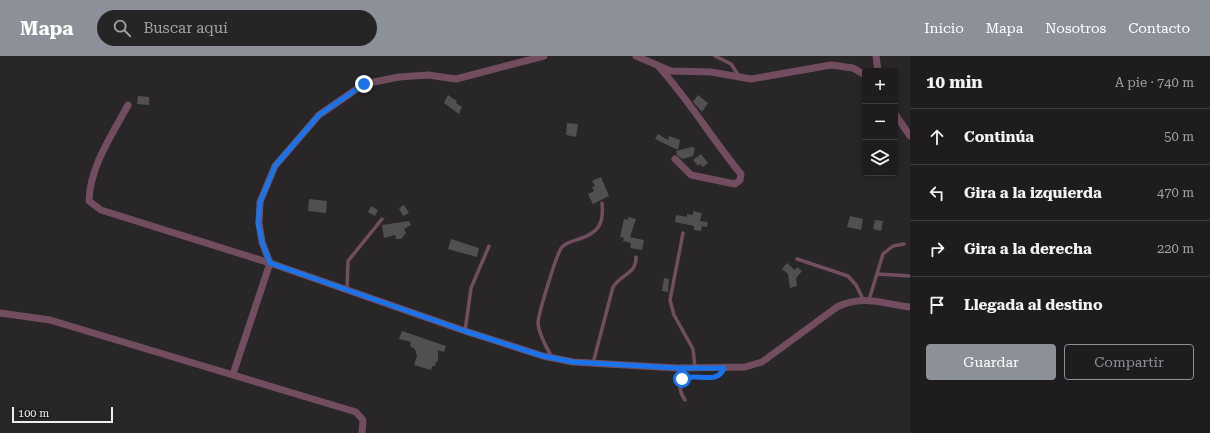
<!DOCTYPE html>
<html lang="es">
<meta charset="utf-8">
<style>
body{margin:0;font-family:"Roboto Serif",serif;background:#262526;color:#f1f3f6}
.controls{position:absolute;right:12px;top:12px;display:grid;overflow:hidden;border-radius:4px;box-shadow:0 2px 6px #0003}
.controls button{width:36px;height:36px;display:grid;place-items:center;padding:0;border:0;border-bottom:1px solid #3c3a3b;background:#1e1c1d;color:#f1f3f6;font:20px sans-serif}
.scale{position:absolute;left:12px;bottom:10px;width:101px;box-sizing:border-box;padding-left:4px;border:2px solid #efedee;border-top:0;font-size:11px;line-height:14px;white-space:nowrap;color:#efedee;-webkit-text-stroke:3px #1f1c1d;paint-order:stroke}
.stop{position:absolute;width:12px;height:12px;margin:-9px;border:3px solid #1a73e8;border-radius:50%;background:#fff}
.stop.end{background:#1a73e8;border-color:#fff;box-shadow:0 1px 4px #0008}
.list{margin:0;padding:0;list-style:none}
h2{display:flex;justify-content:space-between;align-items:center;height:52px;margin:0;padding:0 16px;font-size:17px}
h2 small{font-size:13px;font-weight:400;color:#a1a1a4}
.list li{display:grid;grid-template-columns:26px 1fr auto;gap:12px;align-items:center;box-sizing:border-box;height:56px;padding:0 16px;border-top:1px solid #3c3a3b}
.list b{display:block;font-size:15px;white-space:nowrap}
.list em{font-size:13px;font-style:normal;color:#a1a1a4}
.actions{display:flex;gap:8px;padding:12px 16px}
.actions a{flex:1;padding:9px 0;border:1px solid #8c9099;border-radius:4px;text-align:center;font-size:14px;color:#8c9099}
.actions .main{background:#8c9099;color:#fff}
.icon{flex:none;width:22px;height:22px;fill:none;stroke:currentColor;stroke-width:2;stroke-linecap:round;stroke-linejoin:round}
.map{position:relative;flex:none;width:910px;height:377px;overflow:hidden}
header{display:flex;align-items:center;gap:24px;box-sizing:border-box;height:56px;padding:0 20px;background:#8c9099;color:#fff}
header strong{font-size:19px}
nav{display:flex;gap:22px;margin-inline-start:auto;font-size:14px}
.search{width:280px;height:36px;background:#262526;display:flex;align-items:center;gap:10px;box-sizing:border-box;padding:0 14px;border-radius:22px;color:#a1a1a4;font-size:15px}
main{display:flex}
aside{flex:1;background:#1e1c1d}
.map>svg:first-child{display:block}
</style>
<header>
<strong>Mapa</strong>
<div class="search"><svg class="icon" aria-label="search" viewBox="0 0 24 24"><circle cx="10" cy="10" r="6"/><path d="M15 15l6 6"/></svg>Buscar aquí</div>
<nav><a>Inicio</a><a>Mapa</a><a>Nosotros</a><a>Contacto</a></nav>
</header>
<main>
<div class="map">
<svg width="910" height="377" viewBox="0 0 910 377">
<rect width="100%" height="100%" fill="#282627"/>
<g fill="#524f50">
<polygon points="448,39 457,45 456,47 462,51 459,58 444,47"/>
<polygon points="698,39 708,47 702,56 693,46"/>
<polygon points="138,40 149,41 149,49 137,48"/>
<polygon points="567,67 578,68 576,81 566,79"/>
<polygon points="658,78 668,84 669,80 680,84 678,94 655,83"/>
<polygon points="692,91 695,92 693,100 682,103 677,99 676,95"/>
<polygon points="701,98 708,107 703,111 700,108 698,110 693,104"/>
<polygon points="601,121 609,140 593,148 588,138 594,135 592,131 595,130 592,125"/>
<polygon points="309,143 327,145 326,157 308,155"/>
<polygon points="404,149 409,157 403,160 399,152"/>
<polygon points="371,150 378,154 375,160 368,156"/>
<polygon points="693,155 702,157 700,165 708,166 707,171 702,170 701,175 694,174 694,170 675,166 676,159 687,161 687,158 693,159"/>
<polygon points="850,160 863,163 861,174 847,171"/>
<polygon points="628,161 636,163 630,181 644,184 642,194 630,192 631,187 623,185 624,182 620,181 624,163 628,164"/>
<polygon points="875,164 883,165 881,175 873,173"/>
<polygon points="409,165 411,169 404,173 406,177 401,183 396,183 395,179 384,182 382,169"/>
<polygon points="451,183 479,192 477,201 448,193"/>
<polygon points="787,207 795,214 797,211 802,215 796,222 797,230 790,232 788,218 782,213"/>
<polygon points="664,222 669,223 668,236 662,235"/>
<polygon points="402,275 446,290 444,296 438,294 438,305 436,306 435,310 432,310 431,314 414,309 417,300 415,293 410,290 411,286 399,283"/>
</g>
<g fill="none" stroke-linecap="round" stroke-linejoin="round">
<g stroke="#724d5f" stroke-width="3.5">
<polyline points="715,0 731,8 739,20"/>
<polyline points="683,177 670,244 674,259 693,293 695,311"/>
<polyline points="797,203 848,220 856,229 863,243"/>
<polyline points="878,218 910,220"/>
<polyline points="347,233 348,205 382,163"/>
<polyline points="869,244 883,198 893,190 904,188"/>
<polyline points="465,275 471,232 489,190"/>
<path d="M552,301C546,291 539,279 538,267C538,259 557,196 562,191C567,186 572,185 579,183C599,177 604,167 602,147"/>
<path d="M593,307L613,231C623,216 636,219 636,201"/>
<path d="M685,344C681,338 678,330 682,323C696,316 717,330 724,312"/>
</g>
<g stroke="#724d5f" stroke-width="7">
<polyline points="636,0 671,15 711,16 751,23 831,9 853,12 865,19"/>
<polyline points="876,0 878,15"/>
<path d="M659,11C689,44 712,83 741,118L740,124L735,128L691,119L675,103"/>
<path d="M128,49C112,79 90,110 89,145L101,154L270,207L465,275L543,300L573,306L677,312L745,311L762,306L837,251C863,238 883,248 910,251"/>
<polyline points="895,58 910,80"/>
<polyline points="0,257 50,264 356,356 363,364 362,377"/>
<polyline points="233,318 270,207 262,186 259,167 260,146 275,110 319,59 364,28 399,21 428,19 456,23 544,0"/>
</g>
</g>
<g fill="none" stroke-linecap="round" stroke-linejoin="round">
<path stroke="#1a73e8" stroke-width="5" d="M364,28L319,59L275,110L260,146L258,167L262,186L270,207L465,275L543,300L573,306L678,312H724C717,330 696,316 682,323"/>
</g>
</svg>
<div class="controls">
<button>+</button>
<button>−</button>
<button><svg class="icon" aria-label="layers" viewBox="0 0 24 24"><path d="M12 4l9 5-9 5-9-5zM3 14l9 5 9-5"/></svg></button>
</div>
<div class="scale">100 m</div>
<div class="stop" style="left:682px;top:323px"></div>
<div class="stop end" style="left:364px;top:28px"></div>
</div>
<aside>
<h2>10 min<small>A pie · 740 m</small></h2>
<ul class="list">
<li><svg class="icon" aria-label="ahead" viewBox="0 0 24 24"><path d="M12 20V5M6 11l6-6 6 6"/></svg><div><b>Continúa</b></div><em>50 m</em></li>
<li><svg class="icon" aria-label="left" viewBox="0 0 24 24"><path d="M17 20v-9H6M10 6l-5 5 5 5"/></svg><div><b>Gira a la izquierda</b></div><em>470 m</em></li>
<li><svg class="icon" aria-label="right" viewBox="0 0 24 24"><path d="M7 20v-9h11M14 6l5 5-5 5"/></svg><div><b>Gira a la derecha</b></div><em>220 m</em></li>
<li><svg class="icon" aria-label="arrive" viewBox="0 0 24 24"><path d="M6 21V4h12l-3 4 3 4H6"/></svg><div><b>Llegada al destino</b></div></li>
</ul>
<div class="actions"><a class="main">Guardar</a><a>Compartir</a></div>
</aside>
</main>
